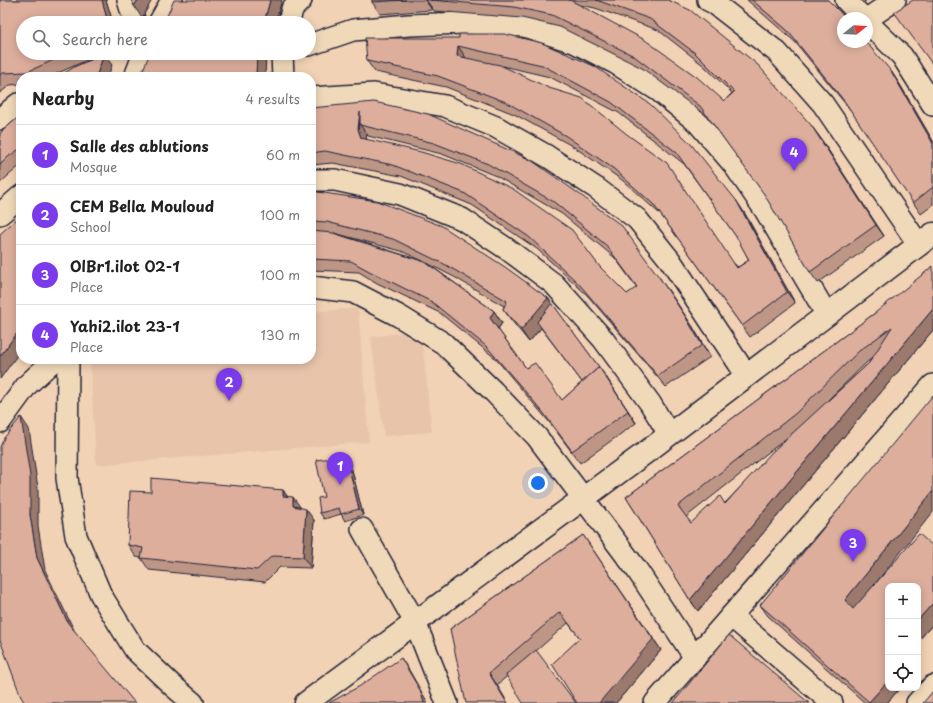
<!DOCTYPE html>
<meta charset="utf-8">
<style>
body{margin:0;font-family:"Playpen Sans",sans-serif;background:#f2f2f2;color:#222}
.controls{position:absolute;right:12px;bottom:12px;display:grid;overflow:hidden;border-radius:8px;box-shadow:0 2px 10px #0003}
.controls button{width:36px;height:36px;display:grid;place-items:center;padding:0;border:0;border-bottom:1px solid #e0e0e0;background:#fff;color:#222;font:20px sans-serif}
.compass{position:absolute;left:837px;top:12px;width:36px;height:36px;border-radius:50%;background:#fff;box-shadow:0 2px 10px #0003;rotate:72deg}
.you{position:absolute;left:538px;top:483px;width:14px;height:14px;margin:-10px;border:3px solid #fff;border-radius:50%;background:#1a73e8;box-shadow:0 0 0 6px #1a73e833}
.badge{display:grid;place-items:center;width:26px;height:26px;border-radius:50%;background:#7c3aed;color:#fff;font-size:13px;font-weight:700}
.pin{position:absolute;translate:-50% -33px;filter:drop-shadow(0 1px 2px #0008)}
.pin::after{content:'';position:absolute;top:21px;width:14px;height:12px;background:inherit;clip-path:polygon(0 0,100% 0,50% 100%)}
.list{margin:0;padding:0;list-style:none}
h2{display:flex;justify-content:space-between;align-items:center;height:52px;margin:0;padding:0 16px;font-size:17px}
h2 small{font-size:13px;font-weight:400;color:#767676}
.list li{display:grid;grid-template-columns:26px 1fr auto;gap:12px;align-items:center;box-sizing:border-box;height:60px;padding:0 16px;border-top:1px solid #e0e0e0}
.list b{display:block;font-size:15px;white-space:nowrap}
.list p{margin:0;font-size:13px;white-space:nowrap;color:#767676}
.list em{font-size:13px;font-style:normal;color:#767676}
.icon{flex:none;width:22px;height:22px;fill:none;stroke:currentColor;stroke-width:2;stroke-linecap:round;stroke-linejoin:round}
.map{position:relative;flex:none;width:933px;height:703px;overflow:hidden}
.search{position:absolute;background:#fff;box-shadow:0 2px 10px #0003;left:16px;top:16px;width:300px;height:44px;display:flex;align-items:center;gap:10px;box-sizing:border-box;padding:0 14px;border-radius:22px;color:#767676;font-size:15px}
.panel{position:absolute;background:#fff;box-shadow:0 2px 10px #0003;left:16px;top:72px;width:300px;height:292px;border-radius:16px}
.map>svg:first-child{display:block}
</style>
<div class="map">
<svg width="933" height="703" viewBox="0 0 933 703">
<rect width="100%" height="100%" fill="#f2d2b4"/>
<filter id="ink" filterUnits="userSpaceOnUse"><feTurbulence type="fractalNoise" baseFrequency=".025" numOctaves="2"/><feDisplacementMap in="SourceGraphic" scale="8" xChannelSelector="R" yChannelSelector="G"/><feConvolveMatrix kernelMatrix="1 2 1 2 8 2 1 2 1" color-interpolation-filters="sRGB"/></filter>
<g filter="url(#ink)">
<g fill="#e8c4ab">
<polygon points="358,308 369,442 96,465 90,360 92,359 311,359 311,312"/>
<polygon points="421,330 432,432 384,436 371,337"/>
</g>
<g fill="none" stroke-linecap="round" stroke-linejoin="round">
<g stroke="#22223b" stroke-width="24">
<g id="street">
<polyline points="128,0 135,23"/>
<polyline points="708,0 714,3 777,52 823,104 919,245"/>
<polyline points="846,0 863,18"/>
<polyline points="867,19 895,0"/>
<polyline points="867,22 902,56 933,105"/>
<polyline points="159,23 172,0"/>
<polyline points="289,23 292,9 301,0"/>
<polyline points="309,45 353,30 409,25 465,23 524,26 574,42 615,63 659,91 698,123 734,165 765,210 827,315"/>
<polyline points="282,53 283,77"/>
<polyline points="135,77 144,53"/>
<polyline points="311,98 374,94 445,106 496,127 547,156 596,188 637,219 670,260 747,376"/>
<polyline points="0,119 18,104"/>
<polyline points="311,180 335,180 400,194 462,219 507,249 554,284 603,339 650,403 669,434"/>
<polyline points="0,214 21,196"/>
<polyline points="311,287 353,292 399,316 443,343 493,391 537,437 583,498 637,570 695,658"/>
<polyline points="68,359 67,478 76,536 101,595 135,650 173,686 193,703"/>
<polyline points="0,422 27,385 55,359"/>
<polyline points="362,529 415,622 447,703"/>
<polyline points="731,616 832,703"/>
<polyline points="655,703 933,385"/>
<polyline points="917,703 933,686"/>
</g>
</g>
<g stroke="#22223b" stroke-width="25">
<polyline id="secondary" points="306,703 649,450 933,234"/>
</g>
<use href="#street" stroke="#f0d9b9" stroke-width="21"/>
<use href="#secondary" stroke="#f0d9b9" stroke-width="22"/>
</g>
<g fill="#be9686" stroke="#22223b" fill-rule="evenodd">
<polygon points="0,0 106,0 113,23 23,23 23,53 103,53 49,77 21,77 21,84 10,85 0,93"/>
<path d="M372,0H668L819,136L884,236L818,283L810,272L766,196L708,117L642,68L560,27L522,18L434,11L432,8V10L380,14L372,2ZM580,5L595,8L658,30L703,65L732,93L724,101Z"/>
<polygon points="747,0 828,0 899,83 933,141 933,205 921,214 852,112 795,42"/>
<polygon points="860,0 867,0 863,3"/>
<path d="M459,38L594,66L744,212L795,303L750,337L661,215L622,180L574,147L514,114L446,87L375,72L367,61ZM503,66L550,77L619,113L684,164L738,239L749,260L738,267Z"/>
<path d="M311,108L531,160L667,288L693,327L710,357L666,387L587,295L537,249L472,205L401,176L333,163L311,165ZM367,134L368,136L442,154L496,176L562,214L615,258L637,288L627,294L600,267L366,139Z"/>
<polygon points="21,115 21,165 16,169 0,183 0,133"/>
<path d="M311,191L548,298L599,367L636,423L580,463L550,423L495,358L440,313L377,283L359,272L311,270ZM334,233L401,251L423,261ZM427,263L454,277L504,306L503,309L511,320L529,342L541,328L582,382L562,400L526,368L498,329L502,323L494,311Z"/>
<path d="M875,313L933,330L698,611L690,600L626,497ZM871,359L869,363L827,401L867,362ZM793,433L725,503L691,523L686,517Z"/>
<polygon points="346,456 350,462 363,515 345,521 341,514 324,519 320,513 324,497"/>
<polygon points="283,490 287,496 314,520 311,568 280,567 265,582 149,570 141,558 136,557 128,545 151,492"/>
<polygon points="583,535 661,650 616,703 577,703 580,638 568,623 497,685 450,629"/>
<polygon points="933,546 933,624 918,641 918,586 888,688 900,688 887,703 865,703 768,616 760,605 875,584"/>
</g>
<g fill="#9b7a6d" stroke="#22223b">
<polygon points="102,0 106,0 113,23 108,23"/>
<polygon points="138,0 152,0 142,18 134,6"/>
<polygon points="270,0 282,0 275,23 264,23"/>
<polygon points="425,0 426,0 432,8 432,10"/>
<polygon points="458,46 466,58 465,68 457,56"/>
<polygon points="257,53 266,53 265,77 256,77"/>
<polygon points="104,54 112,65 108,77 96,77"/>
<polygon points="891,71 899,83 933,141 933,144"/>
<polygon points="360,112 360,125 367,134 366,140 361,138 358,129"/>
<polygon points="811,125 819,136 884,236 876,225"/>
<polygon points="736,200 744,212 795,303 787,292"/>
<polygon points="659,277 693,327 710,357 702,345"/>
<polygon points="548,298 556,310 529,342 521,330"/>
<polygon points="933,309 933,330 698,611 690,600"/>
<polygon points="494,311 502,323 498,329 490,318"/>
<polygon points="21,328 21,350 0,379 0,356"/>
<polygon points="599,367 607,378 636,423 628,411"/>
<polygon points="21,417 29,429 38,488 38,526 45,570 76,634 68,623 37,558 30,515"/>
<polygon points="346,456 350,462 363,515 359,509"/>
<polygon points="283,490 291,502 283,496"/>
<polygon points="933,491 933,512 853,611 845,600"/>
<polygon points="293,497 301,508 293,506"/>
<polygon points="306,509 314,520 311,568 303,557"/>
<polygon points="591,547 661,650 616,703 599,703"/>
<polygon points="933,603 933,624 918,641 918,620"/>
<polygon points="401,658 409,670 428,703 424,703"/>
<polygon points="489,673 497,685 508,703 507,703"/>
<polygon points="888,681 888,688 900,688 887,703 869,703 869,702"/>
</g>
<g fill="#ddae9c" stroke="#22223b" fill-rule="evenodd">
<polygon points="0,0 102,0 108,23 23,23 23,53 69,53 27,72 2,73 0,75"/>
<polygon points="132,0 138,0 134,6"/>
<polygon points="174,0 270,0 264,23 164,23"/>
<polygon points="372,0 406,0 372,2"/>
<polygon points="430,0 568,0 572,1 645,40 697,77 724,101 734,92 695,53 650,19 596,0 668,0 690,10 758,65 811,125 876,225 810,272 764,194 700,106 634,56 552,15 514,7"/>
<polygon points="752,0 828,0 841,13 845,18 843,18 843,42 866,42 891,71 931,140 933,144 933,187 913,203 845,102 787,30"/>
<polygon points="913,0 933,0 933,65 894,12"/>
<path d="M459,34H505L542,43L594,66L650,104L690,143L736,200L787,292L742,326L653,204L614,169L566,136L506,102L438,76L367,61L365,38H459ZM458,46L542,65L611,102L676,152L737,238L749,260L737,268L667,163L628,135L582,98L549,88L500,65L457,56Z"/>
<polygon points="150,53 257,53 256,77 140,77"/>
<polygon points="104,54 96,77 58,77 76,66"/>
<path d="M374,102L428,114L531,160L575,191L622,226L659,277L685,316L702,345L658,376L579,284L529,237L464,193L393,165L325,151L311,153V108ZM360,112V125L434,143L488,164L554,202L607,246L637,287L627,294L600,267L572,230L513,189L461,164L421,152L361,138L358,129Z"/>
<polygon points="21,115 21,148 8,157 0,165 0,133"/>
<polygon points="311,191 377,201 442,226 505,267 548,298 521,330 503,309 507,301 446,265 393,239 327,222 311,221"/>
<polygon points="21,215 21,328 0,356 0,234"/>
<polygon points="311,231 333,233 425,262 494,311 490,318 526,368 535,363 562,400 599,367 628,411 572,451 542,411 487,347 432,302 369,271 351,261 311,259"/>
<path d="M933,266V309L690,600L626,497L875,313ZM892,327L869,363L772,452L725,504L720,496L691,523L678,506L796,413L859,351Z"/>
<polygon points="552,303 599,367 582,382 537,322"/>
<polygon points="933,395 933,491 845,600 853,609 919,534 933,546 933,603 918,620 918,586 888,586 888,681 869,702 760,605"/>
<polygon points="21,417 30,476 30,515 37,558 68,623 135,703 25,703 21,697 0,640 0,447 4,438"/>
<polygon points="346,456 359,509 341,514 339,508 320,513 318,498 324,497 316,460"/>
<polygon points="151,478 283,490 283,496 293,497 293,506 306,509 303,557 272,556 257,570 141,558 143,548 128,545 130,491 151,492"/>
<polygon points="583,535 653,639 599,703 577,703 552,664 580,638 560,612 489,673 507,703 466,703 450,629"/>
<polygon points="729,635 809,703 673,703"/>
<polygon points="536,650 576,703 523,703 506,675"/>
<polygon points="401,658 420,690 424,703 329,703 360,686"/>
<polygon points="933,691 933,703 923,703"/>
</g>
</g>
</svg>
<div class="controls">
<button>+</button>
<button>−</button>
<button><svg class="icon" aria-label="locate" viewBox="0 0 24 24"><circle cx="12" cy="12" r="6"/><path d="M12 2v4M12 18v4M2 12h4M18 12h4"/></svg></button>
</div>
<svg class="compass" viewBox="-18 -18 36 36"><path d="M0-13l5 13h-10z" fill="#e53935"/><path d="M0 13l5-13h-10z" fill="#767676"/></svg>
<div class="you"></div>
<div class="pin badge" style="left:340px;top:485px">1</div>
<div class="pin badge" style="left:229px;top:401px">2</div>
<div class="pin badge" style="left:853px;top:562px">3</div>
<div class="pin badge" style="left:794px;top:171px">4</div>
<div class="search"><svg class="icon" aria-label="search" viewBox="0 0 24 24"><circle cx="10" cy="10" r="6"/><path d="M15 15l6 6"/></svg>Search here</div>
<section class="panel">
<h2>Nearby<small>4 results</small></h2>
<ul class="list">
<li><span class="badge">1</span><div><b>Salle des ablutions</b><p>Mosque</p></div><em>60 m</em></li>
<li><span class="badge">2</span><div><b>CEM Bella Mouloud</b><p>School</p></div><em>100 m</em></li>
<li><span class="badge">3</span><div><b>OlBr1.ilot 02-1</b><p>Place</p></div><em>100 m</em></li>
<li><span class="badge">4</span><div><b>Yahi2.ilot 23-1</b><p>Place</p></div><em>130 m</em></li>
</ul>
</section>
</div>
